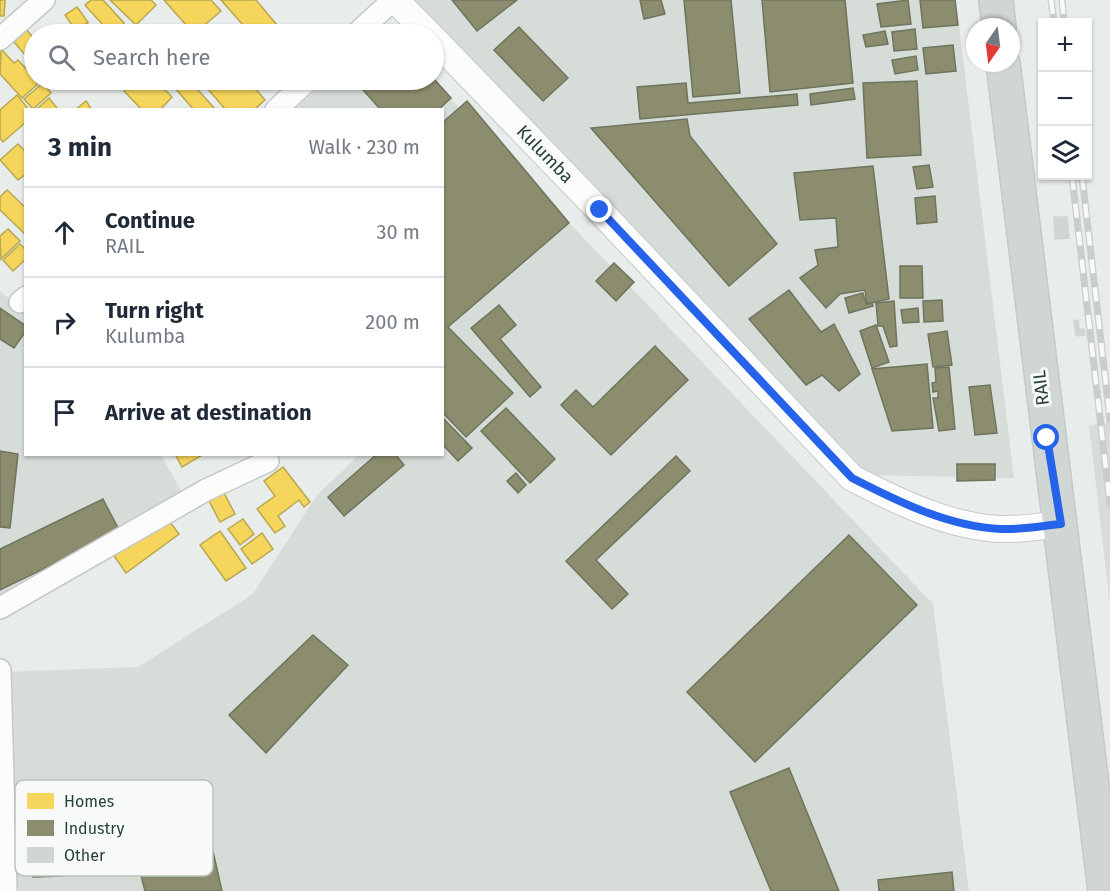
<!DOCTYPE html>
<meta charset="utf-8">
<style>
body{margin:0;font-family:"Fira Sans",sans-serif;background:#f2f2f3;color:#1f2937}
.controls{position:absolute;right:18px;top:18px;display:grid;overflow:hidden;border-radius:0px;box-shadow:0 2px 4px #0004}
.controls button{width:54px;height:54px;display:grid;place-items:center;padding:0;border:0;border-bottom:2px solid #e0e1e3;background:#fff;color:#1f2937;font:30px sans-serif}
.compass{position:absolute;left:966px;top:18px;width:54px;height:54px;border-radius:50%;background:#fff;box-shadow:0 2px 4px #0004;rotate:194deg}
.stop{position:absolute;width:18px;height:18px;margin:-14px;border:4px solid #2563eb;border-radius:50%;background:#fff}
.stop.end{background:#2563eb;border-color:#fff;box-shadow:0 2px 6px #0008}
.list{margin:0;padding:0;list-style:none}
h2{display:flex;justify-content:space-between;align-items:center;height:78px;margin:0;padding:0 24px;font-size:26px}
h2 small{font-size:20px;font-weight:400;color:#747a83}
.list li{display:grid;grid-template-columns:39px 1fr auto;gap:18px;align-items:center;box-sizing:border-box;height:90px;padding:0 24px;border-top:2px solid #e0e1e3}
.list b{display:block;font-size:22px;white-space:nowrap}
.list p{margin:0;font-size:20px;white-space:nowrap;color:#747a83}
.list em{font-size:20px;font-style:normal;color:#747a83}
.icon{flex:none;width:33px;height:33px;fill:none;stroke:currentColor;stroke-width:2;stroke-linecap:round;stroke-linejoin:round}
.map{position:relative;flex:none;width:1110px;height:891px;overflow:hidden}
.search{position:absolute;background:#fff;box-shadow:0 2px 4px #0004;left:24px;top:24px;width:420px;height:66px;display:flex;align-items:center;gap:15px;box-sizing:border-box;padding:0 21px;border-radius:33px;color:#747a83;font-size:22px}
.panel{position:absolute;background:#fff;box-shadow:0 2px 4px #0004;left:24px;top:108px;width:420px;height:348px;border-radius:0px}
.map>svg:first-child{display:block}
</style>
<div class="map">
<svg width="1110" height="891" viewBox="0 0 1110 891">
<rect width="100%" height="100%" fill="#e8ecea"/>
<g fill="#d6ddd9">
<polygon points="409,0 956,0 1014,478 859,475"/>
<polygon points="327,80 433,80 933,604 969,891 0,891 0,672 138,667 253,594 317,495 359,455 442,454 442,110 295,109"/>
<polygon points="0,291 25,312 26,454 161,455 185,498 0,598"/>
<polygon points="1110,422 1110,604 1089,426"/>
</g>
<g fill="#f6d55c" stroke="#b8a850" stroke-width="1.5">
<polygon points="0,0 5,0 4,16 0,16"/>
<polygon points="91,0 103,0 124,23 111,34 85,5"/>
<polygon points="110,0 151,0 156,5 136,25"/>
<polygon points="164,0 211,0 221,11 194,34"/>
<polygon points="221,0 256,0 277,25 266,34 251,34"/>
<polygon points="77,7 88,22 76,31 65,15"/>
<polygon points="87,23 95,32 83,34 79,30"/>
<polygon points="27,30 34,39 34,65 14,42"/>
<polygon points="1,49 14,63 18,60 39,83 22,98 0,74"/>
<polygon points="135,80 155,80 172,97 160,110 142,110 124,91"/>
<polygon points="185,80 189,80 216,110 194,110 175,88"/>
<polygon points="200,80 248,80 265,100 254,110 226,110"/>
<polygon points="43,83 51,93 33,109 24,99"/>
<polygon points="17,95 29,110 26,110 26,122 3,142 0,138 0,110"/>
<polygon points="49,98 57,108 56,110 36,110"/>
<polygon points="86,101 92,110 75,110"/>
<polygon points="18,144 26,152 26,174 18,180 0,160"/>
<polygon points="7,190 26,208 26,235 0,210 0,197"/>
<polygon points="8,229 20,241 1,259 0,236"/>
<polygon points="20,244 26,250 26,259 13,271 3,260"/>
<polygon points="175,454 204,454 182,467"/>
<polygon points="283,467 310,502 304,507 299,500 278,516 285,526 275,533 257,509 275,496 264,481"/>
<polygon points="222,489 235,514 220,522 207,497"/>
<polygon points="167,518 179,534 126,573 114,556"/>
<polygon points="243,519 254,534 240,545 228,529"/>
<polygon points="220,531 246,568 226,581 200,545"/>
<polygon points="262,533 273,549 252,564 241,549"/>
</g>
<g fill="#8c8c6e" stroke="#6d755d" stroke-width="1.5">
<polygon points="452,0 517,0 477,31"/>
<polygon points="640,0 661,0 665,14 644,19"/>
<polygon points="684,0 731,0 740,93 693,97"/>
<polygon points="762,0 845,0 853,83 770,92"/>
<polygon points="908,0 911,24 881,27 877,4"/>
<polygon points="920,0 955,0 958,25 923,28"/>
<polygon points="519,27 568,78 543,101 494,50"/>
<polygon points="915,29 917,49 894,51 892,32"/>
<polygon points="885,31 888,44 866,47 863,35"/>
<polygon points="953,45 956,71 926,74 923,48"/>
<polygon points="916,56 918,70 895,74 892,60"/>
<polygon points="434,79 451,98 438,110 381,110 354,80"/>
<polygon points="917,81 921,155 867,158 863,83"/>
<polygon points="686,83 688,103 797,94 798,105 640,119 637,87"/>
<polygon points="853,88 855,99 811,105 810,94"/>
<polygon points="467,101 569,223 448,327 513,393 466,437 442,412 442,123"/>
<polygon points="687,119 690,136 777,244 729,286 591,128"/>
<polygon points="929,165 933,187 917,189 913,167"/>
<polygon points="873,166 889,299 867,304 865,290 840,294 826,308 800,278 818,265 815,250 838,247 836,218 800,220 794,173"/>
<polygon points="935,196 937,222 917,224 915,198"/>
<polygon points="614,263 634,282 616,301 596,281"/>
<polygon points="900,266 922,266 923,298 900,298"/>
<polygon points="789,290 821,332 834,324 860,374 839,391 822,375 806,385 749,319"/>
<polygon points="863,293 866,304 872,303 873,306 849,313 845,298"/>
<polygon points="942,300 943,321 924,322 923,301"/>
<polygon points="894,301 897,346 890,347 883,326 878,326 876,303"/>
<polygon points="499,305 516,325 500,339 541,387 530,397 471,328"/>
<polygon points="0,308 26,326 26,331 14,348 0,339"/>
<polygon points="918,308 919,322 903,323 901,310"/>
<polygon points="876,325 889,362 872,368 860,331"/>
<polygon points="947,331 952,365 933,367 928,334"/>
<polygon points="655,346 688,380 611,455 561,405 576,390 593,407"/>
<polygon points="927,364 933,428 892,431 872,369"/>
<polygon points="949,367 955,429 939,431 933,398 938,398 938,391 933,392 932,383 936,382 935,368"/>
<polygon points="990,385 997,433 975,435 969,387"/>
<polygon points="506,408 555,459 530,483 481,431"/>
<polygon points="442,417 472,448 458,461 442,444"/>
<polygon points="0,451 18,454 10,528 0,527"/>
<polygon points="377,454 395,454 404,465 344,516 328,497"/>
<polygon points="676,456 690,471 596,560 628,594 612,609 566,561"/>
<polygon points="957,464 995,464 995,480 957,481"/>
<polygon points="516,473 526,485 518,493 507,481"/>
<polygon points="103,499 120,532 0,590 0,549"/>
<polygon points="849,535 917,605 755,762 687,692"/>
<polygon points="313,635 348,665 266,753 229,715"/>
<polygon points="789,768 839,891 771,891 730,792"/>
<polygon points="203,807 222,891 145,891 128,826"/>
<polygon points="60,833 62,876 33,877 31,834"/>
<polygon points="952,872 954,891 879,891 878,880"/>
</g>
<g fill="#d1d5d3" stroke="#d1d5d3" stroke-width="1.5">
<polygon points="1054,217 1067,217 1069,238 1055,239"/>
<polygon points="1078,320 1079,329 1084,329 1085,335 1076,336 1074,321"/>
</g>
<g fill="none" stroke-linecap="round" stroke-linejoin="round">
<g stroke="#c5c9c7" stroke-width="24">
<g id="minor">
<polyline points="356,34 393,0"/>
<polyline points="0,39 44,0"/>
<polyline points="276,110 308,80"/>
<polyline points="20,302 26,297"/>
<polyline points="0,608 206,490 268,461"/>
<polyline points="0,670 6,891"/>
</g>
</g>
<g stroke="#c5c9c7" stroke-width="28">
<g id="tertiary">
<polyline points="395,0 429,34"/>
<path d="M434,39L600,211L852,478C897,501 949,527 1001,529C1020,530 1041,526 1061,524"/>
</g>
</g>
<g stroke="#c3cac7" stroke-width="36">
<g id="primary">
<polyline points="996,0 999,27"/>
<polyline points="1003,63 1105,891"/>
</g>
</g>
<use href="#minor" stroke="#fcfcfc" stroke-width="21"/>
<use href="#tertiary" stroke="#fcfcfc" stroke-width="26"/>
<use href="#primary" stroke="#d0d6d3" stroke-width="33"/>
<g stroke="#c9cdcb" stroke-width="7">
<g id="rail">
<polyline points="1051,0 1054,22"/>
<polyline points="1062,0 1064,22"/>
<polyline points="1072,176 1110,504"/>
<polyline points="1082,176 1110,420"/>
</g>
</g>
<use href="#rail" stroke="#f7faf8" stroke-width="4.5" stroke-dasharray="14" stroke-linecap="butt"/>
</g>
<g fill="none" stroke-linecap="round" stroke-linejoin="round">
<path stroke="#2563eb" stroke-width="8" d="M600,210L852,478C897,501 949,527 1001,529C1020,530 1041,526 1061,524L1047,438"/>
</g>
<g text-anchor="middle" stroke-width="6" stroke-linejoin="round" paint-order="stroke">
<g font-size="18" fill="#264034" stroke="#f7faf8">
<text transform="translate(545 154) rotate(46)" y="6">Kulumba</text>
<text transform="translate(1041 388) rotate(-97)" y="6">RAIL</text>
</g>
</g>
<rect x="15" y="780" width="198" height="96" rx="9" fill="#f7faf8" stroke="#b8c2bd" stroke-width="1.5"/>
<rect x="27" y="793" width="27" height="16" fill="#f6d55c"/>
<rect x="27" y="820" width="27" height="16" fill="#8c8c6e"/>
<rect x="27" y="847" width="27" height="16" fill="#d1d5d3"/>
<g font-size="16" fill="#264034">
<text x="64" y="807">Homes</text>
<text x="64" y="834">Industry</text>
<text x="64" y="861">Other</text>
</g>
</svg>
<div class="controls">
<button>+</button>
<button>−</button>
<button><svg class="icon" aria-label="layers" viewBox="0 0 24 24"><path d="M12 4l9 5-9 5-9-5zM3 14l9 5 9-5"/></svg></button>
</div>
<svg class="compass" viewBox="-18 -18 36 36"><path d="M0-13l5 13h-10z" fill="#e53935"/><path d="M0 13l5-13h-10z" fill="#747a83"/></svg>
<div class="stop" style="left:1047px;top:438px"></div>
<div class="stop end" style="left:600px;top:210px"></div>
<div class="search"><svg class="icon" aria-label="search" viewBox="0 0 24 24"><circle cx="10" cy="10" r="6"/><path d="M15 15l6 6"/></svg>Search here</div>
<section class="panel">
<h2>3 min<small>Walk · 230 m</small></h2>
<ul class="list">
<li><svg class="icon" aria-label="ahead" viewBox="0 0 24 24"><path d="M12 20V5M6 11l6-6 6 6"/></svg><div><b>Continue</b><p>RAIL</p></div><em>30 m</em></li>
<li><svg class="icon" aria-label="right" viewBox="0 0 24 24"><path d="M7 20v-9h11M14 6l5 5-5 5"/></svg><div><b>Turn right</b><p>Kulumba</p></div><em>200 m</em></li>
<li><svg class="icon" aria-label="arrive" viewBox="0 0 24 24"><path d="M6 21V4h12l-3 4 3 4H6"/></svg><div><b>Arrive at destination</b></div></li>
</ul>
</section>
</div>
